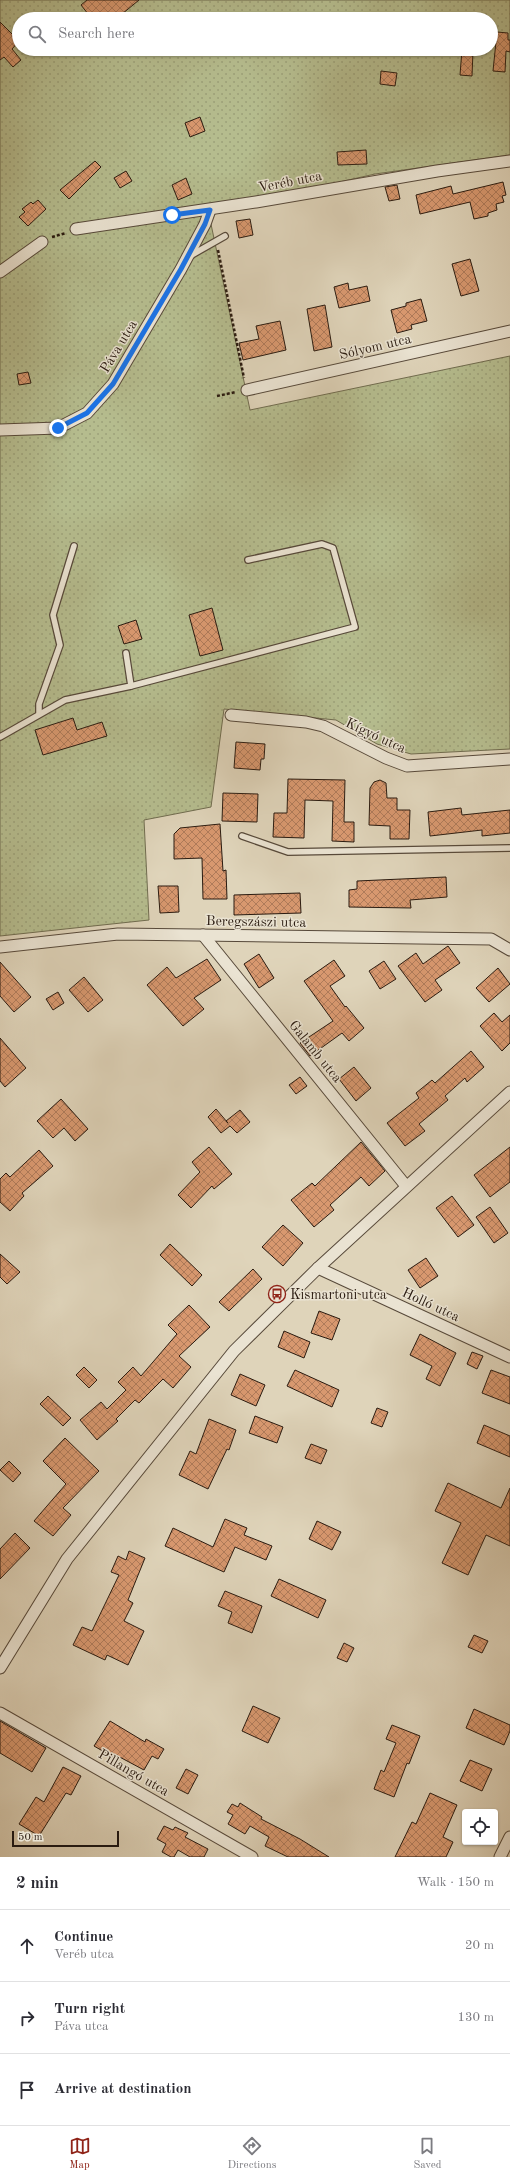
<!DOCTYPE html>
<meta charset="utf-8">
<style>
body{margin:0;font-family:"Old Standard TT",serif;background:#f2f2f3;color:#2b2b33}
.controls{position:absolute;right:12px;bottom:12px;display:grid;overflow:hidden;border-radius:4px;box-shadow:0 1px 3px #0004}
.controls button{width:36px;height:36px;display:grid;place-items:center;padding:0;border:0;border-bottom:1px solid #e1e1e2;background:#fff;color:#2b2b33;font:20px sans-serif}
.scale{position:absolute;left:12px;bottom:10px;width:107px;box-sizing:border-box;padding-left:4px;border:2px solid #2a1b10;border-top:0;font-size:11px;line-height:14px;white-space:nowrap;color:#2a1b10;-webkit-text-stroke:3px #eae3d2;paint-order:stroke}
.stop{position:absolute;width:12px;height:12px;margin:-9px;border:3px solid #1a73e8;border-radius:50%;background:#fff}
.stop.end{background:#1a73e8;border-color:#fff;box-shadow:0 1px 4px #0008}
.list{margin:0;padding:0;list-style:none}
h2{display:flex;justify-content:space-between;align-items:center;height:52px;margin:0;padding:0 16px;font-size:17px}
h2 small{font-size:13px;font-weight:400;color:#7c7c81}
.list li{display:grid;grid-template-columns:26px 1fr auto;gap:12px;align-items:center;box-sizing:border-box;height:72px;padding:0 16px;border-top:1px solid #e1e1e2}
.list b{display:block;font-size:15px;white-space:nowrap}
.list p{margin:0;font-size:13px;white-space:nowrap;color:#7c7c81}
.list em{font-size:13px;font-style:normal;color:#7c7c81}
.icon{flex:none;width:22px;height:22px;fill:none;stroke:currentColor;stroke-width:2;stroke-linecap:round;stroke-linejoin:round}
.map{position:relative;flex:none;width:510px;height:1857px;overflow:hidden}
.search{position:absolute;background:#fff;box-shadow:0 1px 3px #0004;left:12px;right:12px;top:12px;height:44px;display:flex;align-items:center;gap:10px;box-sizing:border-box;padding:0 14px;border-radius:22px;color:#7c7c81;font-size:15px}
.sheet{height:268px;background:#fff}
nav{display:flex;justify-content:space-around;align-items:center;box-sizing:border-box;height:56px;border-top:1px solid #e1e1e2;background:#fff;font-size:11px;color:#7c7c81}
nav a{display:grid;justify-items:center;gap:2px}
nav .on{color:#8f2418}
.map>svg:first-child{display:block}
</style>
<div class="map">
<svg width="510" height="1857" viewBox="0 0 510 1857">
<defs>
<pattern id="garden-dots" width="8" height="8" patternUnits="userSpaceOnUse"><rect width="8" height="8" fill="#b5bc8e"/><path d="M2 2h.1M6 6h.1" fill="none" stroke="#9ca179" stroke-width="1.8" stroke-linecap="round"/></pattern>
<pattern id="building-cross-hatch" width="8" height="8" patternUnits="userSpaceOnUse"><rect width="8" height="8" fill="#d8986f"/><path d="M0 0l8 8M0 8l8-8" fill="none" stroke="#af7b5a"/></pattern>
</defs>
<rect width="100%" height="100%" fill="#dfd4ba"/>
<filter id="stains"><feTurbulence type="fractalNoise" baseFrequency=".005" numOctaves="4"/><feColorMatrix values="0 0 0 0 .2 0 0 0 0 .09 0 0 0 0 .02 0 0 0 .5 -.17"/></filter>
<radialGradient id="worn" r=".72"><stop offset=".6" stop-color="#630" stop-opacity="0"/><stop offset="1" stop-color="#630" stop-opacity=".3"/></radialGradient>
<path fill="url(#garden-dots)" stroke="#706c4f" fill-rule="evenodd" d="M0,0H510V155L375,174L295,192L207,205L250,410L510,356V749L411,754L377,744L336,720L224,709L211,807L144,820L149,920L0,936ZM19,19H491V49H19Z"/>
<g fill="url(#building-cross-hatch)" stroke="#2a1b10">
<polygon points="87,0 139,0 116,19 92,19 81,5"/>
<polygon points="0,22 19,41 12,49 21,60 13,67 4,57 0,60"/>
<polygon points="497,32 508,33 508,40 510,40 510,52 506,51 505,72 493,71"/>
<polygon points="462,50 473,51 472,76 460,75"/>
<polygon points="381,71 397,73 395,86 380,84"/>
<polygon points="200,117 205,131 190,137 185,123"/>
<polygon points="366,150 367,164 338,165 337,152"/>
<polygon points="95,161 101,167 69,199 60,190"/>
<polygon points="126,171 132,181 120,188 114,178"/>
<polygon points="186,178 192,194 178,200 172,185"/>
<polygon points="503,182 506,195 502,196 504,202 496,204 497,210 488,213 488,216 474,219 470,202 420,214 416,195 451,186 453,194"/>
<polygon points="397,185 400,199 389,201 385,187"/>
<polygon points="38,200 46,209 28,226 19,217 25,212 22,209 31,202 33,204"/>
<polygon points="250,219 253,235 239,238 236,221"/>
<polygon points="470,259 479,291 461,296 452,264"/>
<polygon points="348,283 349,290 367,286 370,301 339,308 334,287"/>
<polygon points="421,299 427,321 411,325 412,329 397,333 391,310 406,306 406,303"/>
<polygon points="325,305 332,347 314,351 307,309"/>
<polygon points="280,321 286,350 243,360 239,343 259,339 256,326"/>
<polygon points="28,372 31,383 19,385 17,374"/>
<polygon points="212,608 223,650 200,656 189,615"/>
<polygon points="136,620 142,639 124,644 118,626"/>
<polygon points="73,718 77,730 102,722 107,736 43,755 35,730"/>
<polygon points="236,742 265,744 264,759 261,759 260,770 234,768"/>
<polygon points="288,779 345,780 344,822 354,822 354,842 332,841 333,801 305,800 304,838 273,837 274,813 287,813"/>
<polygon points="380,780 386,783 387,798 397,798 397,810 410,810 409,839 390,839 390,826 369,825 370,788 374,782"/>
<polygon points="223,793 258,794 257,822 222,821"/>
<polygon points="461,808 462,815 510,810 510,833 482,836 482,830 430,836 428,812"/>
<polygon points="220,824 223,871 226,870 227,899 203,899 202,858 174,859 174,834 180,828"/>
<polygon points="446,877 447,897 410,900 411,908 349,907 349,890 357,889 357,881"/>
<polygon points="158,886 178,886 179,912 160,913"/>
<polygon points="300,893 301,913 234,915 234,895"/>
<polygon points="448,946 460,963 435,980 442,990 425,1002 398,966 416,953 423,964"/>
<polygon points="259,954 274,978 259,988 244,964"/>
<polygon points="207,959 221,980 194,998 204,1009 183,1026 147,985 167,967 176,978"/>
<polygon points="334,960 345,976 330,986 345,1007 346,1006 364,1028 349,1041 342,1033 310,1056 300,1043 333,1021 304,981"/>
<polygon points="384,961 396,979 380,989 369,971"/>
<polygon points="0,962 31,997 14,1012 0,996"/>
<polygon points="498,968 510,984 489,1002 476,988"/>
<polygon points="84,977 103,1000 88,1012 69,990"/>
<polygon points="58,992 64,1003 53,1010 46,999"/>
<polygon points="494,1013 502,1022 510,1015 510,1043 502,1051 480,1026"/>
<polygon points="0,1038 26,1068 5,1087 0,1081"/>
<polygon points="471,1051 484,1067 467,1082 465,1078 445,1096 448,1100 419,1124 425,1131 405,1146 387,1123 419,1098 416,1093 432,1080 435,1083"/>
<polygon points="354,1067 371,1088 356,1101 339,1079"/>
<polygon points="300,1077 307,1086 296,1094 289,1085"/>
<polygon points="61,1099 88,1129 75,1141 64,1128 53,1138 37,1121"/>
<polygon points="216,1109 228,1123 226,1121 240,1110 250,1122 237,1133 230,1126 221,1133 208,1117"/>
<polygon points="361,1142 385,1171 369,1186 361,1177 330,1205 334,1210 314,1227 291,1200 312,1183 315,1186"/>
<polygon points="209,1147 232,1174 214,1189 212,1186 191,1208 178,1195 200,1172 192,1162"/>
<polygon points="510,1147 510,1182 490,1197 474,1175"/>
<polygon points="39,1150 53,1166 22,1193 24,1196 10,1211 0,1202 0,1179 6,1173 10,1177"/>
<polygon points="452,1196 474,1225 458,1237 436,1208"/>
<polygon points="490,1207 508,1233 494,1243 476,1217"/>
<polygon points="283,1225 303,1243 283,1266 262,1247"/>
<polygon points="170,1244 202,1275 192,1286 160,1255"/>
<polygon points="0,1254 20,1272 7,1284 0,1277"/>
<polygon points="426,1258 438,1276 420,1288 408,1270"/>
<polygon points="253,1269 262,1279 229,1311 219,1302"/>
<polygon points="189,1305 210,1327 179,1356 191,1367 173,1388 163,1379 139,1403 135,1400 116,1419 118,1421 97,1440 80,1420 101,1402 107,1409 126,1390 118,1382 133,1367 141,1376 177,1334 168,1325"/>
<polygon points="319,1311 340,1319 332,1340 311,1333"/>
<polygon points="284,1331 310,1342 304,1358 278,1347"/>
<polygon points="420,1334 456,1353 440,1386 426,1379 432,1366 410,1355"/>
<polygon points="472,1352 483,1356 477,1369 467,1364"/>
<polygon points="84,1367 97,1380 89,1388 76,1375"/>
<polygon points="295,1370 339,1390 332,1407 287,1386"/>
<polygon points="491,1370 510,1377 510,1404 482,1393"/>
<polygon points="240,1374 265,1385 256,1406 231,1395"/>
<polygon points="48,1396 71,1418 63,1426 40,1404"/>
<polygon points="377,1408 388,1412 382,1427 371,1423"/>
<polygon points="255,1416 283,1427 277,1443 249,1433"/>
<polygon points="209,1419 236,1430 229,1450 227,1449 208,1489 179,1475 190,1451 196,1454"/>
<polygon points="484,1425 510,1436 510,1457 477,1443"/>
<polygon points="65,1438 99,1471 63,1508 71,1515 53,1536 34,1521 66,1484 43,1461"/>
<polygon points="311,1444 327,1450 321,1464 305,1458"/>
<polygon points="9,1461 21,1473 13,1482 0,1470"/>
<polygon points="448,1483 501,1508 510,1488 510,1546 486,1535 468,1575 442,1563 461,1523 435,1511"/>
<polygon points="225,1519 247,1528 244,1535 272,1546 266,1560 235,1547 224,1572 165,1546 173,1528 213,1547"/>
<polygon points="317,1521 341,1532 332,1550 309,1539"/>
<polygon points="15,1533 30,1548 0,1579 0,1549"/>
<polygon points="129,1551 145,1558 128,1600 133,1603 124,1621 144,1631 128,1665 107,1655 105,1660 73,1645 82,1627 92,1631 119,1575 111,1572 118,1556 126,1560"/>
<polygon points="279,1579 326,1600 318,1618 271,1596"/>
<polygon points="225,1591 262,1606 252,1633 228,1623 232,1612 218,1606"/>
<polygon points="474,1635 488,1641 482,1653 468,1647"/>
<polygon points="344,1643 354,1648 347,1662 337,1658"/>
<polygon points="253,1706 280,1718 268,1743 242,1731"/>
<polygon points="474,1709 510,1725 510,1731 504,1745 466,1728"/>
<polygon points="0,1721 46,1748 32,1772 0,1753"/>
<polygon points="110,1721 145,1742 146,1739 164,1749 158,1759 152,1756 144,1770 114,1754 113,1757 94,1746"/>
<polygon points="392,1725 420,1736 409,1764 407,1763 394,1797 374,1789 381,1770 384,1772 396,1743 386,1739"/>
<polygon points="470,1760 492,1769 482,1791 460,1781"/>
<polygon points="63,1767 81,1776 71,1795 66,1793 39,1836 19,1824 36,1797 44,1802"/>
<polygon points="186,1769 198,1775 188,1794 176,1788"/>
<polygon points="430,1793 457,1805 443,1837 453,1842 446,1857 395,1857 412,1822 416,1824"/>
<polygon points="240,1803 262,1817 261,1819 300,1839 329,1857 288,1857 265,1846 269,1837 250,1826 245,1834 228,1824 233,1815 227,1812 232,1804 238,1807"/>
<polygon points="164,1826 173,1830 175,1827 188,1833 185,1837 208,1849 204,1857 190,1857 178,1850 174,1857 171,1857 162,1852 166,1844 157,1839"/>
</g>
<g fill="none" stroke-linecap="round" stroke-linejoin="round">
<g stroke="#57493a" stroke-width="8">
<g id="lane">
<polyline points="190,256 225,236"/>
<polyline points="131,686 355,627 333,548 322,544 248,560"/>
<polyline points="39,713 39,704 60,645 53,615 74,546"/>
<polyline points="0,737 65,700 131,686 126,653"/>
<polyline points="242,836 288,852 510,848"/>
</g>
</g>
<g stroke="#57493a" stroke-width="13">
<g id="street">
<polyline points="76,229 256,202 437,171 510,161"/>
<polyline points="0,272 42,242"/>
<polyline points="247,390 510,331"/>
<polyline points="0,430 58,428 87,413 113,384 181,269 205,224 210,210"/>
<polyline points="231,715 306,722 323,726 386,758 407,766 510,759"/>
<polyline points="203,935 406,1186"/>
<polyline points="0,947 118,934 491,939 510,950"/>
<polyline points="318,1268 510,1357"/>
<polyline points="0,1668 67,1559 234,1351 318,1268 510,1092"/>
<polyline points="0,1713 252,1857"/>
<polyline points="500,1857 510,1837"/>
</g>
</g>
<g stroke="#2a1b10" stroke-width="2.5" stroke-dasharray="3 2" stroke-linecap="butt">
<polyline points="52,237 66,233"/>
<polyline points="218,250 244,378"/>
<polyline points="217,396 236,392"/>
</g>
<use href="#lane" stroke="#eae3d2" stroke-width="5.5"/>
<use href="#street" stroke="#eae3d2" stroke-width="11"/>
</g>
<g fill="none" stroke-linecap="round" stroke-linejoin="round">
<polyline stroke="#1a73e8" stroke-width="5" points="58,428 87,413 113,384 181,269 205,224 210,210 172,215"/>
</g>
<defs>
<g id="bus-ring" transform="scale(0.9)"><circle r="9.5" fill="#eae3d2" stroke="#8f2418" stroke-width="1.5"/><path d="M-5-6H5V4H4V6H2V4H-2V6H-4V4H-5ZM-3.5-4V0h7V-4ZM-3.5 1.2v1.5H-2V1.2ZM2 1.2v1.5H3.5V1.2Z" fill="#8f2418"/></g>
</defs>
<g fill-rule="evenodd">
<use href="#bus-ring" x="277" y="1294"/>
</g>
<g text-anchor="middle" stroke-width="3" stroke-linejoin="round" paint-order="stroke">
<g font-size="14" fill="#2a1b10" stroke="#eae3d2">
<text transform="translate(290 181) rotate(-11)" y="5">Veréb utca</text>
<text transform="translate(118 346) rotate(-59)" y="5">Páva utca</text>
<text transform="translate(375 346) rotate(-13)" y="5">Sólyom utca</text>
<text transform="translate(376 735) rotate(25)" y="5">Kígyó utca</text>
<text transform="translate(256 921) rotate(1)" y="5">Beregszászi utca</text>
<text transform="translate(316 1051) rotate(51)" y="5">Galamb utca</text>
<text transform="translate(431 1304) rotate(25)" y="5">Holló utca</text>
<text transform="translate(134 1772) rotate(30)" y="5">Pillangó utca</text>
</g>
<g font-size="14" fill="#2a1b10" stroke="#eae3d2" text-anchor="start">
<text x="290" y="1299">Kismartoni utca</text>
</g>
</g>
<rect width="100%" height="100%" filter="url(#stains)"/>
<rect width="100%" height="100%" fill="url(#worn)"/>
</svg>
<div class="controls">
<button><svg class="icon" aria-label="locate" viewBox="0 0 24 24"><circle cx="12" cy="12" r="6"/><path d="M12 2v4M12 18v4M2 12h4M18 12h4"/></svg></button>
</div>
<div class="scale">50 m</div>
<div class="stop" style="left:172px;top:215px"></div>
<div class="stop end" style="left:58px;top:428px"></div>
<div class="search"><svg class="icon" aria-label="search" viewBox="0 0 24 24"><circle cx="10" cy="10" r="6"/><path d="M15 15l6 6"/></svg>Search here</div>
</div>
<section class="sheet">
<h2>2 min<small>Walk · 150 m</small></h2>
<ul class="list">
<li><svg class="icon" aria-label="ahead" viewBox="0 0 24 24"><path d="M12 20V5M6 11l6-6 6 6"/></svg><div><b>Continue</b><p>Veréb utca</p></div><em>20 m</em></li>
<li><svg class="icon" aria-label="right" viewBox="0 0 24 24"><path d="M7 20v-9h11M14 6l5 5-5 5"/></svg><div><b>Turn right</b><p>Páva utca</p></div><em>130 m</em></li>
<li><svg class="icon" aria-label="arrive" viewBox="0 0 24 24"><path d="M6 21V4h12l-3 4 3 4H6"/></svg><div><b>Arrive at destination</b></div></li>
</ul>
</section>
<nav>
<a class="on"><svg class="icon" aria-label="map" viewBox="0 0 24 24"><path d="M3 6l6-2 6 2 6-2v14l-6 2-6-2-6 2zM9 4v14M15 6v14"/></svg>Map</a>
<a><svg class="icon" aria-label="directions" viewBox="0 0 24 24"><path d="M12 3l9 9-9 9-9-9zM9 14v-3h6M13 9l2 2-2 2"/></svg>Directions</a>
<a><svg class="icon" aria-label="saved" viewBox="0 0 24 24"><path d="M7 4h10v16l-5-4-5 4z"/></svg>Saved</a>
</nav>
